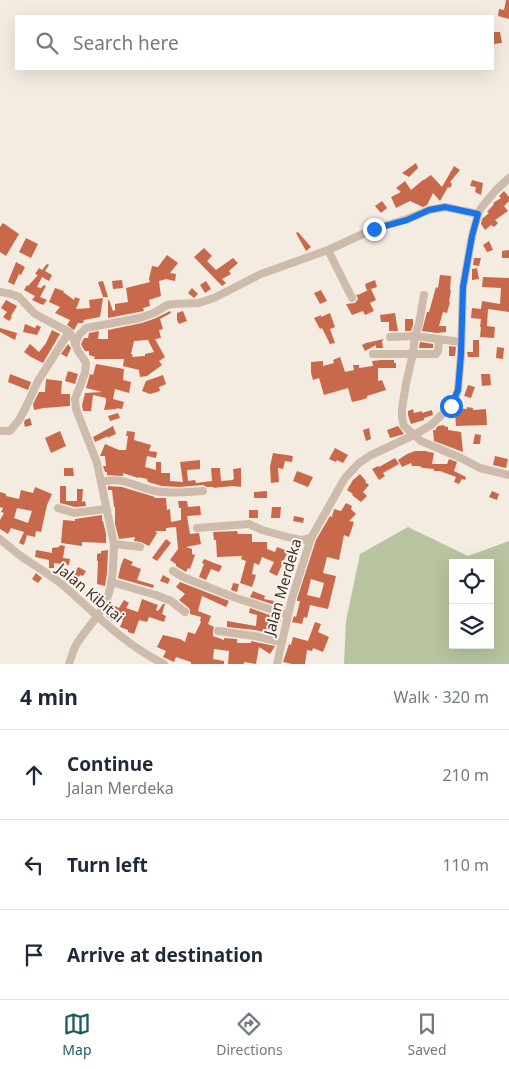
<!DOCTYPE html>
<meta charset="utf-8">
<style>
body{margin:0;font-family:"Noto Sans",sans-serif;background:#f6f6f7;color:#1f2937}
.controls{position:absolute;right:15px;bottom:15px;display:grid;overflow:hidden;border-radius:0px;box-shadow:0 5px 20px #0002}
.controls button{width:45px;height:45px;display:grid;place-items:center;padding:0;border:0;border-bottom:1px solid #e0e1e3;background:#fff;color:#1f2937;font:25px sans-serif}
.stop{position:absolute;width:15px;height:15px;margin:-11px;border:4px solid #1a73e8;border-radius:50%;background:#fff}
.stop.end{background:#1a73e8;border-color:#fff;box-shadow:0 1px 5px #0008}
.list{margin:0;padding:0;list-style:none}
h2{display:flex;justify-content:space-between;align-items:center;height:65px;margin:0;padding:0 20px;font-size:21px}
h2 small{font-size:16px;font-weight:400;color:#747a83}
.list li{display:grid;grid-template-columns:32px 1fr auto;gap:15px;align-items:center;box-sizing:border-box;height:90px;padding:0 20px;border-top:1px solid #e0e1e3}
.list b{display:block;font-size:19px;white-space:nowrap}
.list p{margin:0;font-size:16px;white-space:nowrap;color:#747a83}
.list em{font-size:16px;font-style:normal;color:#747a83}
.icon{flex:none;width:28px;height:28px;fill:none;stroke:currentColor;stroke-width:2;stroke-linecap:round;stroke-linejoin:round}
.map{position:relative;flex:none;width:509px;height:664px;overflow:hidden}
.search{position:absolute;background:#fff;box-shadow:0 5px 20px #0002;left:15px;right:15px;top:15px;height:55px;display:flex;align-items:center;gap:12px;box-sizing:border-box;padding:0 18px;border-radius:0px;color:#747a83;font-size:19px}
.sheet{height:335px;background:#fff}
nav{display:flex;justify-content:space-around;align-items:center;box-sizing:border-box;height:70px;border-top:1px solid #e0e1e3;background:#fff;font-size:14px;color:#747a83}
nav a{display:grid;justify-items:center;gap:2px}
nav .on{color:#1f5a5e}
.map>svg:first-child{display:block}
</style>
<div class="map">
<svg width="509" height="664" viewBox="0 0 509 664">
<rect width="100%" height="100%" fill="#f4ebe1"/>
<path fill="#b8c4a0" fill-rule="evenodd" d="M408,527L468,556L509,541V664H344L346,621L360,554ZM453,563H490V645H453Z"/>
<g fill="#c8694b" fill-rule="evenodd">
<polygon points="506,0 509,0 509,19 498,16 499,9 504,10"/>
<polygon points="493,32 500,32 502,43 493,44"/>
<polygon points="416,163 418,168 409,177 402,173"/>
<polygon points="454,166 460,170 450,182 452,184 450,188 448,187 440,201 433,193 427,205 423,207 410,201 396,208 391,197 401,192 396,188 405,181 411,190 423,180 424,180 431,175 442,187"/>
<polygon points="472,180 483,183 481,195 475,192 476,187 470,186"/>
<polygon points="504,191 509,197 509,201 504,206 508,211 495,220 498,223 494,227 491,225 485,230 481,224 482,219 489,213 487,212 494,204 493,203 501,198 499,196"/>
<polygon points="382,201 387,208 381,213 375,206"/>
<polygon points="3,223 19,234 6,256 0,252 0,227"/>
<polygon points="298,232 311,247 306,251 296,233"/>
<polygon points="26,238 38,244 31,258 19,252"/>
<polygon points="489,241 493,250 487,252 483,245"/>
<polygon points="204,248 212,256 207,261 216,270 233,258 238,263 229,271 231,274 222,279 226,283 222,286 194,257"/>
<polygon points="509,250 509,258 502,258 502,251"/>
<polygon points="167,255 178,263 170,273 176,274 175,281 166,279 159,281 161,296 149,300 150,306 143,308 144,311 108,318 108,300 109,300 113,311 115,310 115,304 128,302 126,288 150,282 149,279 152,266 158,267"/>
<polygon points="474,258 481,258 479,266 473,265"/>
<polygon points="16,262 25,267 21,275 19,274 14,285 8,282"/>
<polygon points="47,264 49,265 45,271 52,275 49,281 42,277 37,287 41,288 44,285 46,286 40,297 47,300 43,305 32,300 35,296 24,290 27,285 28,286 38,275 35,274 39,268 42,270"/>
<polygon points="477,268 479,279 472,280 472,269"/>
<polygon points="440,275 451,276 450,290 451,290 449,302 450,302 447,313 443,312 439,326 446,326 446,332 437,333 422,331 427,312 429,312 436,287 438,288"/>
<polygon points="483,277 509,278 509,312 488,309 487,326 495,327 494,338 480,337 481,327 480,327 481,319 471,318 472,308 481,309 482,301 500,304 501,288 482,287"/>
<polygon points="122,280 123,288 113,289 112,281"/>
<polygon points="375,280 377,287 371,289 376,300 370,303 374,311 365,315 363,311 352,315 346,304 355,303 358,299 356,294 358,295 370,289 367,291 365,284"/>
<polygon points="103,281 108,297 103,297 98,282"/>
<polygon points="206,281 211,289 205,293 200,285"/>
<polygon points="55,288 64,291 63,292 74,300 75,297 80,299 76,309 90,308 89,300 103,298 100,317 84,320 83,323 78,323 74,330 67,325 70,320 55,313 60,307 49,302"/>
<polygon points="192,288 198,294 194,298 188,293"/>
<polygon points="321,290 327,301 320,304 314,293"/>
<polygon points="6,300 17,306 11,316 12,317 9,321 3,317 7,312 1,308"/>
<path d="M170,311L171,313L160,319L163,329L159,330L161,338L155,339L165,357L159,361L162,365L147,376L140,377L139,370L123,366L124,359H94L95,357L89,355V351H85L83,348L81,344L84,338H88L89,333L99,331L98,339H108V330L142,323L156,318ZM148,340L154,352L145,354V356L132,357L133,355L131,354L134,341Z"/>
<polygon points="183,311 187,321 179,324 177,320 177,313"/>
<polygon points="330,313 335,327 330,329 335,343 330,344 322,328 320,329 314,318 321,315 321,317"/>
<polygon points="395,313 398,331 389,331 389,322 381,322 380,315"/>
<polygon points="405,319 413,319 413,325 411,331 405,331"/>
<polygon points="25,324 35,328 37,325 41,327 37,335 23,332"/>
<polygon points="0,328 17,333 15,340 0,332"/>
<polygon points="52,330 60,334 43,363 31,357 24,352 30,344 39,352 46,343"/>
<polygon points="384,339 382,341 383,348 376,348 376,345 365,351 362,345 366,343"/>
<polygon points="473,340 479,340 479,357 468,357 467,352 473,352"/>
<polygon points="420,342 433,344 433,348 419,348"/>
<polygon points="68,344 71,348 67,357 61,354"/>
<polygon points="449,346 456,347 455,356 449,356"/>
<polygon points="497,347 504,348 503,359 496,358"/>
<polygon points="340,357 345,372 354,370 353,365 359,365 359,368 373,366 372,361 381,360 394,360 394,363 396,363 396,368 378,368 378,381 382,380 386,390 367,396 367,398 361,400 352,402 348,388 324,395 319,378 313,380 311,373 311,362 323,361 323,366 334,363 333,360"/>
<polygon points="96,364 124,369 123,380 131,382 129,393 115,389 113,399 124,402 122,409 116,408 117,409 104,410 106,402 106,398 93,395 91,411 83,411 82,405 85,393 102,392 86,388 90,374 93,375"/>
<polygon points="68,371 78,374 75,384 65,381"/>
<polygon points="10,374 31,382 28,390 8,382"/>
<polygon points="481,374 490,374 491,385 482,386"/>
<polygon points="163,375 166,384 159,387 160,391 150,394 142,391 146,381"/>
<polygon points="46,379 62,381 61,394 70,394 70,406 44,408 34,410 33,404 39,392 45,392"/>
<polygon points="468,385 475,387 471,398 464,396"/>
<polygon points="467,407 473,408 473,410 486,409 487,425 456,426 455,410 456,408 467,409"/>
<polygon points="413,409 414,413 422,411 422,413 432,410 433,415 424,418 424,420 411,424 408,415 408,411"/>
<polygon points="118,413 120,418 110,421 108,416"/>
<polygon points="30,418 32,425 25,427 24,423 25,420"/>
<polygon points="444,425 444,426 448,427 448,430 461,432 463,452 434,441 433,430 436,430 436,428 438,426"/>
<polygon points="113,426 116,434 107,438 108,436 95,442 93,437"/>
<polygon points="398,426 404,434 390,438 387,430"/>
<polygon points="369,428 371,439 366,441 363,430"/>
<polygon points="60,431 66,446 51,453 45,438"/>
<polygon points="127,431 135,432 134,440 151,445 149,451 157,452 156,458 147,456 145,467 156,470 156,462 161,462 161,473 170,473 170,481 183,482 180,462 200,460 200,469 187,470 188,481 195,480 196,483 212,481 211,468 220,468 221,481 233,480 233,479 234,479 233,469 241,468 241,487 233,486 213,488 214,487 207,487 203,485 179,487 162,486 148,482 147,479 138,477 138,478 123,473 123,476 107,475 107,472 105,472 103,466 106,466 105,456 100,456 105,444 119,450 126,450 128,436 126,436"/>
<polygon points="475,434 481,435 480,444 473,444"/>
<polygon points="335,448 348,455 343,463 337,460 336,462 329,459"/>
<polygon points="415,451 425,451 434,453 432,464 447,464 449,459 457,462 454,471 466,477 465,480 462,479 459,484 454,482 456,477 440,471 434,471 434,469 423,468 419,466 412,466 411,463 402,467 398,460 407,454"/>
<polygon points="273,453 293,456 292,462 285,461 283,469 278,468 279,482 271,483 270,467"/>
<polygon points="495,456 508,459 506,468 493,465"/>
<polygon points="395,458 399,464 383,473 385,476 379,480 372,469 378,466 379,467"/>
<polygon points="64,468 73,468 74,476 64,476"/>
<polygon points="297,471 313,477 308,487 293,481"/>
<polygon points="360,474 366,481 365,482 369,485 363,492 367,496 361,502 352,495 353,494 347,490 353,480"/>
<polygon points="60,486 66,486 66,501 77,501 77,489 83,489 82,502 85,501 86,506 75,507 60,503"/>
<polygon points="108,486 122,487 155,497 154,498 166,498 167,510 170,509 171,522 181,520 181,508 179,508 178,501 187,501 188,507 200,506 201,515 187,516 190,534 199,533 201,544 186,547 192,549 192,554 195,555 190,569 188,568 186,572 176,566 176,564 170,560 178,549 176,527 166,528 166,531 155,531 157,533 149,546 141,542 134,541 135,537 119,539 115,524 115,507 114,507 112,490 108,490"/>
<path d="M35,487L52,494L47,505L41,532L36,531L35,537L27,535L24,545L19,543L24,532L11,528L8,534L0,529V520L4,513L1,512L3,508L0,507V492L6,494V496L19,499L21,490L33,493ZM17,508L32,511L28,523L14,518Z"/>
<polygon points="267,491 267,498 254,498 254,492"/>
<polygon points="492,491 499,494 497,500 489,497"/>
<path d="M346,503L352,506L351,509L356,514L349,521L354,522L349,537L344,535L339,560L327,557L323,573L336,576L328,609L310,605L307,618L304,617L302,624L292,622L294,616L296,617L300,601H297V599L316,540L330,516L332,517L334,509L341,511ZM311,579L324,583L320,598L307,595Z"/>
<polygon points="272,507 281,507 280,518 271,518"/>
<rect x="249" y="510" width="9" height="8"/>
<polygon points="102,515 102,521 103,521 106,534 106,543 82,542 82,546 61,543 63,520 75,521 75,519"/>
<polygon points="294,516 304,518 303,523 293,521"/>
<polygon points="237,531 238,534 252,534 252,542 267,542 267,549 275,552 277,547 288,551 277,576 269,572 274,562 262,557 259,565 254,563 252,574 256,575 252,587 240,583 246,561 241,559 242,556 217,557 216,540 214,540 213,532"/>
<polygon points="166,539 171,543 157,561 152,558"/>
<polygon points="60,545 65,546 63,558 70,559 69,565 54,563 54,568 49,568 49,560 35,557 36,550 52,553 52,548 59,547"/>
<polygon points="108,550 107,573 105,586 97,584 98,561 97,561 97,554 101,553 101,551"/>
<polygon points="124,558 133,562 131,565 141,569 137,580 154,585 153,588 118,578 121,565"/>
<polygon points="204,559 222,566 219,572 211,569 206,580 199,577 204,564 202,563"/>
<polygon points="78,567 86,571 83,576 80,575 76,582 72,579"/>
<polygon points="36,573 42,578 38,583 32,579"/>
<polygon points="163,575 170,579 168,584 160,581"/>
<polygon points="180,582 229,601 226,607 202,596 198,611 211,616 208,624 214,627 213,630 213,636 224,640 224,638 237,639 237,643 251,643 251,641 275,646 270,654 259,647 256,664 244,662 244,664 228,664 229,651 214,649 213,659 224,661 224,664 191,664 191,662 176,657 174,662 163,657 166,651 157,647 163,635 180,639 185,642 188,632 195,634 201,622 200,621 201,617 190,614 190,610 189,608 179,600 185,594 176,587"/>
<polygon points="233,583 239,584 237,592 231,590"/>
<polygon points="253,591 265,596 264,599 274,601 273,603 285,606 284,608 250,597"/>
<polygon points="142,599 158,605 156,610 158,611 163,604 165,604 162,614 166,616 164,622 149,617 147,622 139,620 134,634 128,632 128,630 120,627 123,620 113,617 112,621 106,616 111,604 119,608 124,600 129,603 126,608 138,612"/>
<polygon points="250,608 281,619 276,635 255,630 227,627 227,621 256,626 257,615 249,613"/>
<polygon points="315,622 321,624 318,632 329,637 323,652 313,648 312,651 307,650 305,664 292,664 283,662 289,644 291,645 293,637 308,641"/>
</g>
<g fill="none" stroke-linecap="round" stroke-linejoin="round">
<g stroke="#cdbbac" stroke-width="8">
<polyline points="328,250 352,298"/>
<path d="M0,292L11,294L19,297L35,314L69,332L74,340L78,351L85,361L86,363L85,373L75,399L76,409L97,463L114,544C113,563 114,585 105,603C98,618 85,630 76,645C73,651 71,658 69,664"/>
<polyline points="424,295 419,324 415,336 413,353 406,384 402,409 402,418 404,426 421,441 461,458 480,468 509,475"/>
<polyline points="390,337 415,336 461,342"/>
<polyline points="75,344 79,335 86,328 140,318 154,313 167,305 174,304 199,303 214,298 261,274 328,250 374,229 407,219 429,210 445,207 478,214"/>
<polyline points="373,354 436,354 438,351 439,340"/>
<polyline points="0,431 10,431 19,420 25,409 38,381 69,332"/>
<path d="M101,482C125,476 134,487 155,491C171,494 187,492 203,491"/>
<polyline points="58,508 74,513 106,509"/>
<polyline points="197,528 249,524 262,530 291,538 302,540 311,538"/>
<path d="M0,539C6,544 12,549 18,554C33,565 50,574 65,587C97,615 125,645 164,664"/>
<polyline points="114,544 140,547"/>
<polyline points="173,571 183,577 236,598 288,615"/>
<polyline points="111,582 156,595 171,601 185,612"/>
<polyline points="218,631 254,636 281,642"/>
<polyline points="277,664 292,598 311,538 345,478 359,463 371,455 414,435 431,425 451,406 455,399 458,390 461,354 463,287 472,236 478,214 481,208 496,190 509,178"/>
</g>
</g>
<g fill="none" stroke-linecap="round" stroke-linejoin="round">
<polyline stroke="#1a73e8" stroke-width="6" points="374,229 407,220 429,210 445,207 478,214 472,236 463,287 461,354 458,390 451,406"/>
</g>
<g text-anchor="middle" stroke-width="4" stroke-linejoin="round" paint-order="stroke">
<g font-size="15" fill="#3b302b" stroke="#fbf5ee">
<text transform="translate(283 587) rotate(-74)" y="5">Jalan Merdeka</text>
<text transform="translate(90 593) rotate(40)" y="5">Jalan Kibitai</text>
</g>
</g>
</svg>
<div class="controls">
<button><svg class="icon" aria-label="locate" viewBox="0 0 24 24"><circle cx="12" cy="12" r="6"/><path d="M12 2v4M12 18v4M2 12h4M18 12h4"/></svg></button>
<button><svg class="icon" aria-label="layers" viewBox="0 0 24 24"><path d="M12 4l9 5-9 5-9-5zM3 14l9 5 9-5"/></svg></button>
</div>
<div class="stop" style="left:451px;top:406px"></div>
<div class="stop end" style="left:374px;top:229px"></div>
<div class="search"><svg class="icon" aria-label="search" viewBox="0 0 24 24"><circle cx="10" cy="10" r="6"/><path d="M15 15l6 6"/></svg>Search here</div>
</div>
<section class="sheet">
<h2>4 min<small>Walk · 320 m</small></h2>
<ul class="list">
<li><svg class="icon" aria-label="ahead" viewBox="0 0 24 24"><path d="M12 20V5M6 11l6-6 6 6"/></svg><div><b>Continue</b><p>Jalan Merdeka</p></div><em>210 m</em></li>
<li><svg class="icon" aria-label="left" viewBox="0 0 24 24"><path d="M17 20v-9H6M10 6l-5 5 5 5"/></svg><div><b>Turn left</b></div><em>110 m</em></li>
<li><svg class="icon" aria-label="arrive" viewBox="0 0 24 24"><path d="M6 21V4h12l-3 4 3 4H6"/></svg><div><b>Arrive at destination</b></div></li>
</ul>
</section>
<nav>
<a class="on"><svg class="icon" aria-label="map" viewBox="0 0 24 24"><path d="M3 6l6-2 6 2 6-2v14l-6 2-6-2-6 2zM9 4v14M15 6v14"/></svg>Map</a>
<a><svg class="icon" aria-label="directions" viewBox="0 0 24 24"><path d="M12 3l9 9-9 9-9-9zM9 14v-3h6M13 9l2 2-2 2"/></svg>Directions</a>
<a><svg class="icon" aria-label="saved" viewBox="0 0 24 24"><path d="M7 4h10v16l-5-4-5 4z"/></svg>Saved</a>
</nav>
